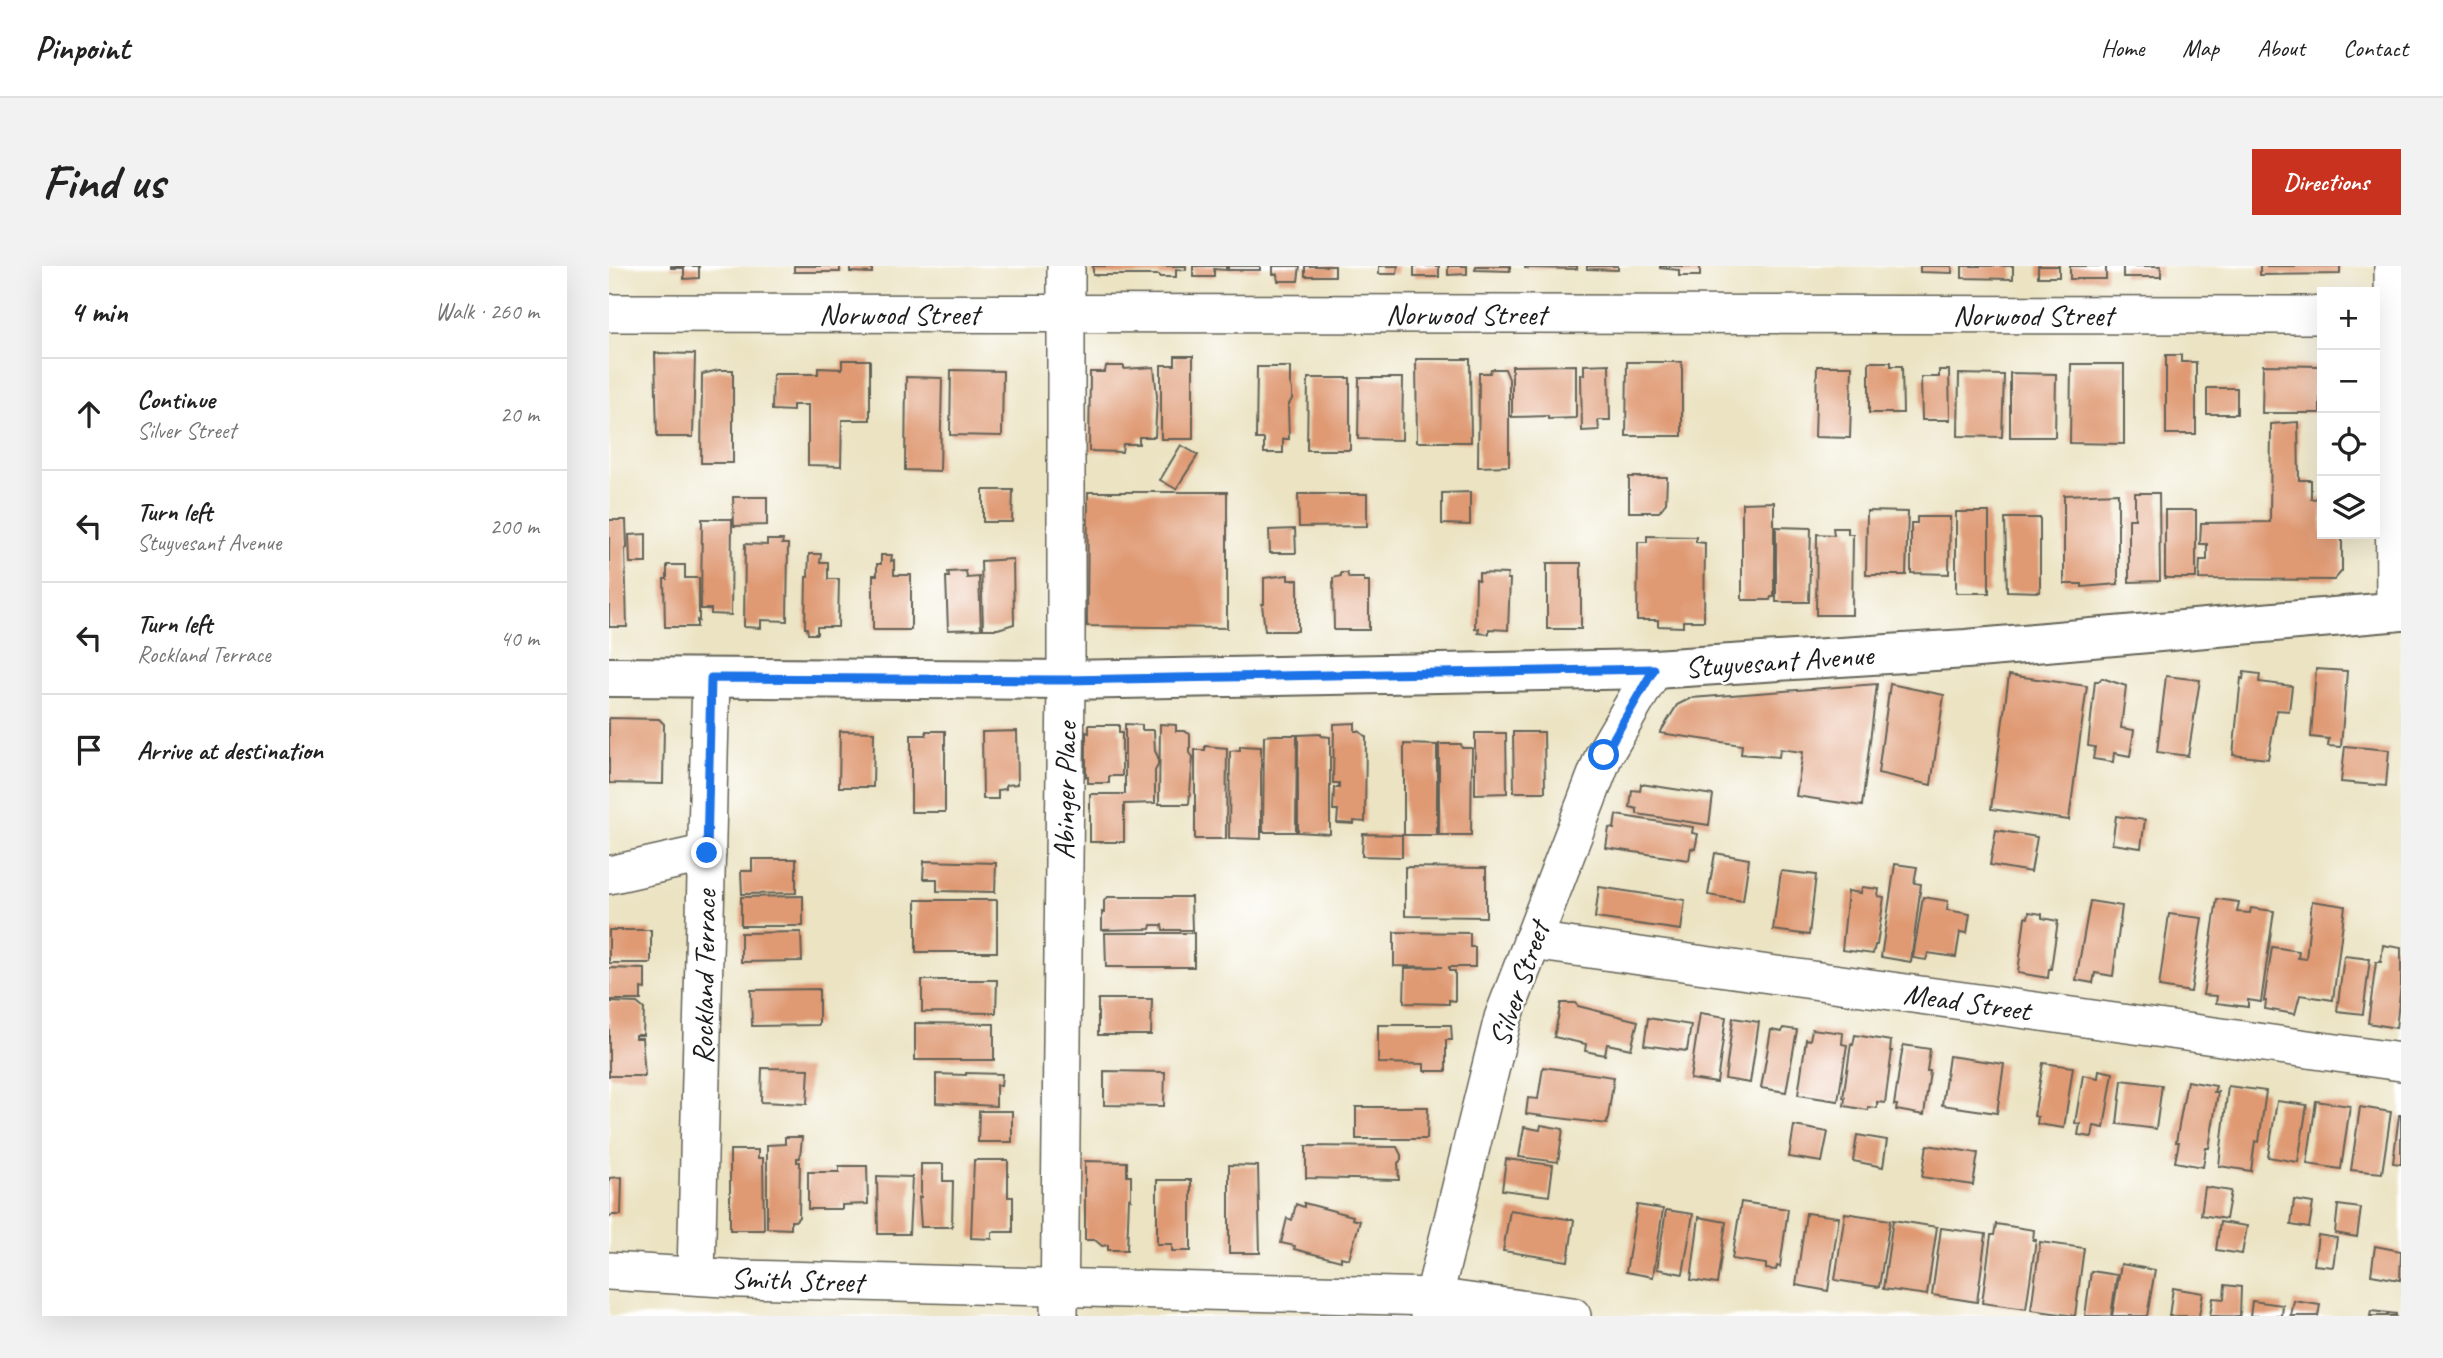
<!DOCTYPE html>
<meta charset="utf-8">
<style>
body{margin:0;font-family:Caveat,sans-serif;background:#f2f2f2;color:#222}
.controls{position:absolute;right:21px;top:21px;display:grid;overflow:hidden;border-radius:0px;box-shadow:0 7px 28px #0002}
.controls button{width:63px;height:63px;display:grid;place-items:center;padding:0;border:0;border-bottom:2px solid #e0e0e0;background:#fff;color:#222;font:35px sans-serif}
.stop{position:absolute;width:21px;height:21px;margin:-16px;border:5px solid #1a73e8;border-radius:50%;background:#fff}
.stop.end{background:#1a73e8;border-color:#fff;box-shadow:0 2px 7px #0008}
.list{margin:0;padding:0;list-style:none}
h2{display:flex;justify-content:space-between;align-items:center;height:91px;margin:0;padding:0 28px;font-size:30px}
h2 small{font-size:23px;font-weight:400;color:#767676}
.list li{display:grid;grid-template-columns:46px 1fr auto;gap:21px;align-items:center;box-sizing:border-box;height:112px;padding:0 28px;border-top:2px solid #e0e0e0}
.list b{display:block;font-size:26px;white-space:nowrap}
.list p{margin:0;font-size:23px;white-space:nowrap;color:#767676}
.list em{font-size:23px;font-style:normal;color:#767676}
.icon{flex:none;width:38px;height:38px;fill:none;stroke:currentColor;stroke-width:2;stroke-linecap:round;stroke-linejoin:round}
.map{position:relative;flex:none;width:1792px;height:1050px;overflow:hidden;border-radius:0px}
header{display:flex;align-items:center;gap:42px;box-sizing:border-box;height:98px;padding:0 35px;background:#fff;border-bottom:2px solid #e0e0e0}
header strong{font-size:33px}
nav{display:flex;gap:38px;margin-inline-start:auto;font-size:24px}
.intro{display:flex;align-items:center;justify-content:space-between;box-sizing:border-box;height:168px;padding:0 42px}
h1{margin:0;font-size:49px}
.button{padding:18px 32px;border-radius:0px;background:#c8321e;color:#fff;font-size:24px;font-weight:700}
main{display:flex;gap:42px;padding:0 42px}
aside{flex:1;background:#fff;border-radius:0px;box-shadow:0 7px 28px #0002}
.map>svg:first-child{display:block}
</style>
<header>
<strong>Pinpoint</strong>
<nav><a>Home</a><a>Map</a><a>About</a><a>Contact</a></nav>
</header>
<div class="intro"><h1>Find us</h1><a class="button">Directions</a></div>
<main>
<aside>
<h2>4 min<small>Walk · 260 m</small></h2>
<ul class="list">
<li><svg class="icon" aria-label="ahead" viewBox="0 0 24 24"><path d="M12 20V5M6 11l6-6 6 6"/></svg><div><b>Continue</b><p>Silver Street</p></div><em>20 m</em></li>
<li><svg class="icon" aria-label="left" viewBox="0 0 24 24"><path d="M17 20v-9H6M10 6l-5 5 5 5"/></svg><div><b>Turn left</b><p>Stuyvesant Avenue</p></div><em>200 m</em></li>
<li><svg class="icon" aria-label="left" viewBox="0 0 24 24"><path d="M17 20v-9H6M10 6l-5 5 5 5"/></svg><div><b>Turn left</b><p>Rockland Terrace</p></div><em>40 m</em></li>
<li><svg class="icon" aria-label="arrive" viewBox="0 0 24 24"><path d="M6 21V4h12l-3 4 3 4H6"/></svg><div><b>Arrive at destination</b></div></li>
</ul>
</aside>
<div class="map">
<svg width="1792" height="1050" viewBox="0 0 1792 1050">
<rect width="100%" height="100%" fill="#fff"/>
<filter id="ink" filterUnits="userSpaceOnUse"><feTurbulence type="fractalNoise" baseFrequency=".0143" numOctaves="2"/><feDisplacementMap in="SourceGraphic" scale="14" xChannelSelector="R" yChannelSelector="G"/><feConvolveMatrix kernelMatrix="1 2 1 2 8 2 1 2 1" color-interpolation-filters="sRGB"/></filter>
<filter id="wash" filterUnits="userSpaceOnUse"><feTurbulence type="fractalNoise" baseFrequency=".00686" numOctaves="4" result="noise"/><feDisplacementMap in="SourceGraphic" scale="28" xChannelSelector="R" yChannelSelector="G"/><feGaussianBlur stdDeviation="1.57" result="paint"/><feColorMatrix in="noise" values="0 0 0 0 0 0 0 0 0 0 0 0 0 0 0 0 0 1.4 0 .05"/><feComposite in="paint" operator="in"/></filter>
<g filter="url(#wash)">
<rect width="100%" height="100%" fill="#ebe3c2"/>
<g id="blocks">
<g fill="#df9a73">
<polygon points="62,0 90,0 90,12 75,13 75,2 62,2"/>
<rect x="185" y="0" width="46" height="6"/>
<polygon points="241,0 263,0 263,7 241,6"/>
<polygon points="484,0 577,0 577,4 567,3 567,11 550,11 550,9 484,9"/>
<polygon points="584,0 617,0 617,4 605,3 605,11 584,11"/>
<rect x="619" y="0" width="32" height="4"/>
<polygon points="664,0 691,0 689,15 669,15 668,8 664,8"/>
<rect x="696" y="0" width="30" height="10"/>
<polygon points="770,0 789,0 788,8 770,8"/>
<rect x="805" y="0" width="25" height="11"/>
<polygon points="839,0 858,0 858,8 839,9"/>
<polygon points="867,0 901,0 901,5 866,4"/>
<polygon points="916,0 968,0 968,3 916,2"/>
<polygon points="978,0 1009,0 1009,4 978,3"/>
<polygon points="1051,0 1091,0 1091,10 1070,10 1070,4 1051,2"/>
<polygon points="1311,0 1343,0 1343,7 1311,6"/>
<polygon points="1353,0 1404,0 1404,13 1353,12"/>
<rect x="1429" y="0" width="21" height="11"/>
<rect x="1461" y="0" width="36" height="13"/>
<rect x="1514" y="0" width="38" height="11"/>
<polygon points="1651,0 1731,0 1731,8 1651,9"/>
<polygon points="46,87 86,88 84,171 48,171"/>
<polygon points="1557,89 1572,89 1572,96 1587,96 1587,168 1557,168"/>
<polygon points="566,90 584,90 584,173 552,173 552,99 566,99"/>
<polygon points="807,93 861,93 862,176 808,176"/>
<polygon points="233,94 261,94 261,154 233,154 232,200 199,199 199,139 184,139 184,145 163,144 164,108 209,108 209,102 233,103"/>
<polygon points="1018,96 1073,96 1073,170 1017,170"/>
<polygon points="1260,96 1282,96 1282,100 1293,100 1294,147 1260,147"/>
<polygon points="1000,98 1001,154 989,154 990,164 973,165 972,108 975,109 975,99"/>
<polygon points="1462,98 1515,98 1515,178 1461,177"/>
<polygon points="967,99 967,152 939,153 939,150 903,151 903,100"/>
<polygon points="1654,99 1711,100 1711,147 1653,147"/>
<polygon points="497,100 515,100 515,103 545,101 548,130 546,171 530,171 530,178 514,178 513,186 480,185 481,106 496,106"/>
<polygon points="1208,100 1243,100 1241,172 1206,171"/>
<polygon points="648,101 681,101 681,118 683,123 683,133 679,140 680,173 674,173 674,187 655,187 655,173 647,173"/>
<polygon points="882,103 896,103 900,113 900,200 869,201 870,107 881,107"/>
<polygon points="110,104 124,104 124,197 92,197 93,108"/>
<polygon points="342,104 394,105 393,170 341,169"/>
<polygon points="1330,104 1340,104 1341,154 1313,154 1312,111 1330,111"/>
<polygon points="1401,107 1447,108 1446,171 1401,171"/>
<polygon points="1350,108 1395,109 1393,171 1349,170"/>
<polygon points="297,111 333,112 331,205 296,204"/>
<polygon points="699,112 741,112 741,184 698,184"/>
<polygon points="750,112 794,112 793,174 749,173"/>
<rect x="1598" y="122" width="30" height="26"/>
<polygon points="1689,156 1690,214 1702,214 1702,233 1713,232 1713,268 1733,268 1733,305 1725,314 1590,313 1591,294 1598,294 1598,278 1591,278 1592,257 1661,256 1662,158"/>
<polygon points="572,179 589,189 567,223 551,214"/>
<polygon points="1020,211 1058,211 1057,237 1050,246 1020,246"/>
<polygon points="374,224 404,224 403,256 374,256"/>
<polygon points="479,226 618,226 618,362 478,360"/>
<polygon points="861,226 861,259 833,258 833,227"/>
<polygon points="1509,227 1509,318 1473,321 1473,318 1455,318 1455,229"/>
<polygon points="1526,227 1550,227 1551,315 1520,316 1520,253 1526,253"/>
<polygon points="689,228 758,228 758,260 690,261"/>
<polygon points="124,231 158,231 158,259 125,260"/>
<polygon points="1165,236 1165,331 1162,331 1161,334 1133,334 1133,237"/>
<rect x="1556" y="244" width="31" height="68"/>
<polygon points="1258,245 1299,246 1297,309 1257,309"/>
<rect x="1347" y="246" width="33" height="81"/>
<polygon points="1308,251 1341,251 1340,308 1302,307 1302,257 1308,257"/>
<polygon points="1396,252 1431,252 1431,326 1398,325"/>
<polygon points="93,253 123,253 122,349 102,348 102,343 92,343"/>
<polygon points="0,254 17,254 18,282 16,283 18,361 0,361"/>
<polygon points="1167,261 1202,262 1200,336 1167,336"/>
<polygon points="1224,262 1239,262 1239,268 1244,268 1243,349 1207,349 1208,268 1225,269"/>
<polygon points="686,263 687,287 661,287 660,264"/>
<polygon points="37,268 37,297 21,297 20,269"/>
<polygon points="1038,270 1087,271 1087,276 1096,277 1095,355 1074,355 1074,361 1049,360 1049,354 1028,354 1029,276 1038,276"/>
<polygon points="158,274 174,274 173,278 179,278 178,355 152,354 152,362 135,361 136,278 158,279"/>
<polygon points="200,288 212,288 211,296 219,296 219,313 230,313 229,361 208,361 208,368 199,368 198,362 196,362 197,311 199,311"/>
<polygon points="272,289 283,289 282,295 285,294 285,309 302,309 302,364 264,364 264,309 268,309 268,298 272,298"/>
<polygon points="404,293 405,358 389,363 374,363 372,295"/>
<rect x="938" y="297" width="34" height="66"/>
<polygon points="58,299 76,299 76,312 90,312 90,355 88,354 88,361 56,361 55,313 58,313"/>
<polygon points="357,305 358,312 370,311 372,363 339,364 337,311 340,311 339,306"/>
<polygon points="732,307 738,307 740,312 755,312 755,315 760,315 760,364 725,364 724,312 732,310"/>
<polygon points="870,307 899,308 898,313 901,313 899,364 880,363 880,368 869,367 870,362 866,363 867,313 870,314"/>
<polygon points="679,309 679,314 689,314 689,365 656,365 653,338 655,338 655,312"/>
<polygon points="1707,403 1738,405 1732,481 1719,480 1720,473 1702,471"/>
<polygon points="1635,406 1651,408 1650,416 1683,420 1680,445 1668,444 1659,493 1624,489 1632,412 1634,413"/>
<polygon points="1400,409 1478,420 1460,554 1382,543"/>
<polygon points="1557,410 1591,414 1579,490 1548,486"/>
<polygon points="1493,412 1517,420 1512,462 1525,464 1521,490 1505,487 1504,496 1484,493 1486,481 1479,480 1486,415 1490,415"/>
<polygon points="1268,418 1253,540 1187,530 1194,486 1171,483 1170,491 1132,488 1133,479 1051,467 1068,439 1082,432"/>
<polygon points="1281,418 1335,429 1322,519 1269,507"/>
<polygon points="0,452 50,453 55,458 54,518 0,517"/>
<polygon points="746,457 746,465 750,465 757,471 756,556 745,555 745,558 728,557 729,544 724,544 725,522 730,522 730,517 724,517 725,458"/>
<polygon points="516,458 533,459 533,464 545,464 546,485 549,491 549,499 546,505 546,537 515,538 515,576 481,576 481,528 516,528"/>
<polygon points="551,458 567,459 567,465 575,465 581,468 581,487 584,491 580,538 550,538"/>
<polygon points="480,459 510,459 510,467 513,467 513,510 500,510 500,517 479,517 479,511 477,511 477,466 480,467"/>
<polygon points="231,465 265,466 264,521 230,521"/>
<polygon points="317,465 336,465 336,546 302,546 302,469 317,469"/>
<polygon points="408,465 409,518 397,519 397,523 389,524 389,533 374,533 373,466"/>
<polygon points="904,466 935,466 936,526 905,526"/>
<polygon points="866,467 897,467 898,527 866,528"/>
<polygon points="712,468 712,470 721,471 721,568 689,566 689,469"/>
<polygon points="666,469 688,469 687,566 654,566 655,470"/>
<polygon points="795,478 828,479 828,569 795,569"/>
<polygon points="830,478 852,478 853,482 863,482 862,569 830,569"/>
<polygon points="596,480 618,482 617,573 586,573 586,484 596,484"/>
<polygon points="631,480 652,481 652,573 620,572 621,485 631,484"/>
<polygon points="1736,480 1780,484 1777,520 1732,516"/>
<polygon points="1032,518 1104,529 1100,559 1028,548 1028,543 1021,541 1023,524 1031,525"/>
<polygon points="1007,549 1084,561 1083,567 1089,568 1086,583 1082,582 1080,594 997,582 1000,562 1005,563"/>
<polygon points="1507,550 1536,554 1532,582 1503,578"/>
<polygon points="1387,564 1428,571 1422,606 1381,599"/>
<polygon points="754,568 793,569 793,591 753,590"/>
<polygon points="1106,587 1140,593 1134,635 1099,629"/>
<polygon points="143,593 187,593 187,627 133,628 132,605 143,605"/>
<polygon points="315,595 387,597 386,626 328,625 328,613 314,613"/>
<polygon points="1286,598 1308,601 1305,617 1312,618 1302,696 1272,691"/>
<polygon points="796,601 877,602 877,651 796,650"/>
<polygon points="1172,605 1207,609 1200,669 1164,664"/>
<polygon points="990,621 1076,634 1072,664 986,652"/>
<polygon points="1253,621 1270,623 1269,630 1275,631 1268,679 1266,679 1264,688 1233,684 1239,625 1252,627"/>
<polygon points="194,630 194,660 132,660 132,631"/>
<polygon points="498,631 582,631 583,664 554,664 553,659 542,659 541,663 493,664 493,646 495,647 495,635"/>
<polygon points="1314,631 1339,635 1338,644 1361,648 1358,667 1351,666 1347,691 1319,687 1317,694 1304,692"/>
<polygon points="1608,633 1630,636 1628,646 1641,647 1642,642 1665,645 1652,736 1639,734 1639,741 1607,737 1608,730 1594,729"/>
<rect x="307" y="634" width="81" height="52"/>
<polygon points="1481,635 1513,640 1504,710 1486,707 1484,717 1467,714"/>
<polygon points="1703,635 1736,640 1724,734 1691,729 1686,748 1656,743 1657,735 1655,735 1663,681 1690,685 1689,692 1697,693"/>
<polygon points="1420,646 1433,648 1433,652 1449,655 1442,703 1440,703 1439,712 1409,707 1416,651 1419,652"/>
<polygon points="1560,648 1593,652 1582,726 1550,721"/>
<rect x="0" y="664" width="42" height="33"/>
<polygon points="192,666 193,695 132,696 132,667"/>
<polygon points="785,666 861,667 861,681 866,681 866,701 840,701 840,705 846,705 846,735 840,734 840,738 795,737 796,702 833,701 785,700"/>
<polygon points="496,667 585,667 585,701 497,701"/>
<polygon points="1774,679 1792,682 1792,719 1787,762 1759,757 1767,696 1772,696"/>
<polygon points="1735,690 1761,693 1754,748 1728,745"/>
<polygon points="0,702 36,703 36,723 32,722 32,734 0,734"/>
<polygon points="313,714 388,714 387,747 313,746"/>
<polygon points="210,723 210,759 143,760 142,724"/>
<polygon points="489,733 543,733 542,769 489,769"/>
<polygon points="0,736 28,737 35,743 34,769 26,769 26,772 33,772 36,810 0,810"/>
<polygon points="952,737 966,737 969,740 1029,755 1022,783 998,778 996,789 976,785 977,778 945,771"/>
<polygon points="1091,747 1117,751 1108,817 1081,813"/>
<polygon points="1039,752 1082,759 1078,785 1035,779"/>
<polygon points="1124,752 1150,756 1141,817 1116,813"/>
<polygon points="306,757 385,758 385,794 306,794"/>
<polygon points="769,759 842,759 843,774 837,774 837,805 815,805 815,798 769,797"/>
<polygon points="1174,762 1188,764 1177,826 1152,822 1162,764 1173,766"/>
<polygon points="1203,763 1234,767 1233,778 1238,779 1229,835 1189,829 1197,773 1201,774"/>
<polygon points="1246,769 1282,775 1281,785 1283,785 1276,837 1268,836 1268,842 1259,841 1259,844 1235,840 1236,832 1234,832 1242,778 1244,779"/>
<polygon points="1294,779 1321,783 1318,805 1321,805 1315,849 1287,844 1288,839 1285,839"/>
<polygon points="1340,790 1395,798 1388,847 1333,839"/>
<polygon points="1434,797 1464,801 1455,862 1428,858 1429,851 1425,850"/>
<polygon points="934,801 1005,811 998,858 917,848 919,832 929,833"/>
<polygon points="153,802 200,803 198,838 152,836"/>
<polygon points="1490,804 1504,807 1495,862 1485,860 1483,871 1469,869 1471,858 1466,857 1474,809 1489,812"/>
<polygon points="495,805 556,806 555,840 495,839"/>
<polygon points="357,807 393,808 392,820 387,819 387,840 327,837 327,808 357,809"/>
<polygon points="1513,814 1553,819 1547,863 1508,858"/>
<polygon points="1578,815 1607,820 1605,826 1609,826 1600,882 1597,882 1594,901 1566,896 1570,876 1567,876"/>
<polygon points="1619,820 1657,825 1650,876 1646,875 1642,905 1610,900"/>
<polygon points="1668,835 1698,839 1689,896 1659,891"/>
<polygon points="1707,835 1741,840 1732,903 1698,898"/>
<polygon points="747,841 819,841 818,873 747,873"/>
<polygon points="1751,841 1782,846 1773,907 1742,904"/>
<polygon points="370,845 403,845 403,876 369,876"/>
<polygon points="1790,849 1792,849 1792,898 1784,897"/>
<polygon points="932,859 954,863 949,896 910,891 915,861 931,864"/>
<polygon points="1185,860 1219,866 1213,896 1180,891"/>
<polygon points="1248,869 1278,874 1274,901 1244,895"/>
<polygon points="176,871 193,871 191,892 188,892 188,896 191,896 190,951 186,955 182,955 182,963 158,962 158,879 176,878"/>
<polygon points="1318,879 1369,887 1364,919 1313,911"/>
<polygon points="697,880 788,881 792,889 792,894 789,897 790,914 697,912"/>
<polygon points="121,884 149,884 149,892 154,892 155,964 121,964"/>
<polygon points="897,893 944,899 940,930 893,924"/>
<polygon points="365,894 399,894 399,931 404,931 404,966 383,966 383,973 362,972"/>
<polygon points="476,895 518,896 518,910 522,910 522,933 520,932 518,984 499,984 499,979 493,980 486,974 476,974"/>
<polygon points="312,898 334,898 334,915 344,915 343,961 312,961 310,931 312,931"/>
<polygon points="620,899 649,900 651,987 620,987"/>
<polygon points="230,900 258,900 259,938 233,939 233,943 199,943 199,906 230,906"/>
<polygon points="268,910 303,911 300,968 269,968"/>
<polygon points="13,911 12,949 3,949 0,952 0,912"/>
<polygon points="548,914 582,914 582,985 563,985 563,978 548,978"/>
<polygon points="1596,921 1622,925 1617,953 1592,949"/>
<polygon points="1685,934 1704,937 1700,962 1682,959"/>
<polygon points="1132,936 1179,943 1171,1001 1168,1000 1167,1004 1157,1003 1157,998 1123,993"/>
<polygon points="695,937 744,950 743,953 751,955 740,993 732,991 732,995 685,983 686,980 672,977 678,952 683,954 687,938 695,941"/>
<polygon points="1028,939 1054,943 1044,1011 1017,1006"/>
<polygon points="1729,939 1752,942 1748,971 1726,967"/>
<polygon points="901,944 965,954 959,995 894,985"/>
<polygon points="1057,944 1084,948 1074,1008 1048,1003"/>
<polygon points="1197,947 1230,951 1219,1025 1187,1019"/>
<polygon points="1236,947 1281,954 1270,1021 1226,1014"/>
<polygon points="1090,951 1117,956 1108,1018 1082,1014"/>
<polygon points="1284,954 1328,961 1318,1029 1274,1023"/>
<polygon points="1611,956 1638,960 1633,988 1607,984"/>
<polygon points="1387,958 1425,964 1424,974 1427,974 1417,1043 1373,1037 1382,969 1385,969"/>
<polygon points="1332,962 1377,968 1368,1036 1323,1029"/>
<polygon points="1709,969 1728,972 1724,1001 1705,999"/>
<polygon points="1431,976 1475,982 1466,1050 1422,1044"/>
<polygon points="1766,980 1792,985 1791,1014 1762,1009"/>
<polygon points="1512,998 1546,1004 1538,1050 1503,1050"/>
<polygon points="1482,1005 1508,1009 1502,1050 1476,1050"/>
<polygon points="1616,1019 1632,1021 1631,1050 1601,1050 1604,1032 1615,1033"/>
<polygon points="1564,1022 1594,1027 1590,1050 1560,1050"/>
<polygon points="1643,1035 1674,1039 1673,1050 1641,1050"/>
<polygon points="1685,1035 1711,1039 1709,1050 1682,1050"/>
<polygon points="1762,1045 1787,1048 1787,1050 1761,1050"/>
</g>
</g>
</g>
<g filter="url(#ink)">
<use href="#blocks" fill-opacity="0" stroke="#646256" stroke-width="2"/>
<g fill="none" stroke-linecap="round" stroke-linejoin="round">
<g stroke="#646256" stroke-width="40">
<g id="street">
<polyline points="1784,0 1786,346"/>
<polyline points="0,47 1713,49"/>
<polyline points="0,609 98,587"/>
<polyline points="923,675 1792,796"/>
<polyline points="0,1005 131,1013 824,1031 963,1050"/>
<polyline points="87,1009 102,412"/>
<polyline points="450,1050 457,414 457,0"/>
<polyline points="820,1050 894,752 995,489 1045,403"/>
</g>
</g>
<g stroke="#646256" stroke-width="42">
<polyline id="secondary" points="0,411 457,414 1045,403 1357,383 1792,345"/>
</g>
<use href="#street" stroke="#fff" stroke-width="37"/>
<use href="#secondary" stroke="#fff" stroke-width="38"/>
</g>
</g>
<g fill="none" stroke-linecap="round" stroke-linejoin="round" filter="url(#ink)">
<polyline stroke="#1a73e8" stroke-width="9" points="98,587 102,412 457,414 1045,403 995,489"/>
</g>
<g text-anchor="middle" stroke-width="5" stroke-linejoin="round" paint-order="stroke">
<g font-size="30" fill="#1c1c1c" stroke="#fff">
<text x="290" y="58">Norwood Street</text>
<text x="857" y="58">Norwood Street</text>
<text x="1424" y="59">Norwood Street</text>
<text transform="translate(1170 395) rotate(-4)" y="10">Stuyvesant Avenue</text>
<text transform="translate(456 525) rotate(-89)" y="10">Abinger Place</text>
<text transform="translate(95 711) rotate(-89)" y="10">Rockland Terrace</text>
<text transform="translate(910 718) rotate(-71)" y="10">Silver Street</text>
<text transform="translate(1358 736) rotate(8)" y="10">Mead Street</text>
<text transform="translate(188 1014) rotate(2)" y="10">Smith Street</text>
</g>
</g>
</svg>
<div class="controls">
<button>+</button>
<button>−</button>
<button><svg class="icon" aria-label="locate" viewBox="0 0 24 24"><circle cx="12" cy="12" r="6"/><path d="M12 2v4M12 18v4M2 12h4M18 12h4"/></svg></button>
<button><svg class="icon" aria-label="layers" viewBox="0 0 24 24"><path d="M12 4l9 5-9 5-9-5zM3 14l9 5 9-5"/></svg></button>
</div>
<div class="stop" style="left:995px;top:489px"></div>
<div class="stop end" style="left:98px;top:587px"></div>
</div>
</main>
